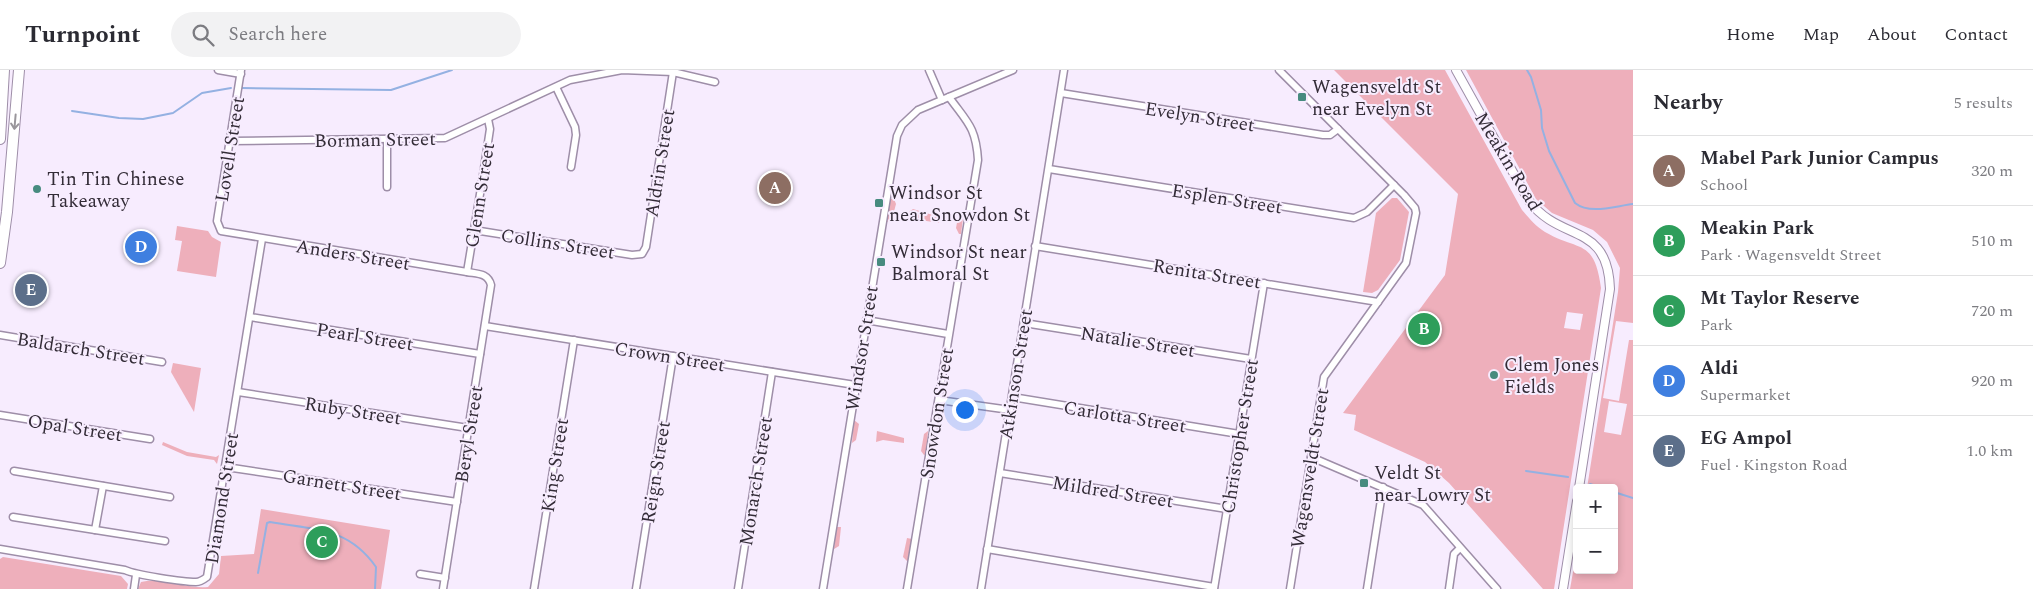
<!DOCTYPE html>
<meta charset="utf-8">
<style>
body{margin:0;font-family:Spectral,serif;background:#f2f2f3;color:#2b2b33}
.controls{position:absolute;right:15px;bottom:15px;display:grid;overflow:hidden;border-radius:5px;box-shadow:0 2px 8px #0003}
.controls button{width:45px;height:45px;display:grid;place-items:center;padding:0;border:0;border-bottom:1px solid #e1e1e2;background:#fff;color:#2b2b33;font:25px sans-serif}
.you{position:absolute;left:964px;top:339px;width:18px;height:18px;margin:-12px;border:4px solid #fff;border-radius:50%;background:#1a73e8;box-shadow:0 0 0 8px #1a73e833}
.badge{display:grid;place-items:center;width:32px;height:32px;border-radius:50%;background:#478b7f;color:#fff;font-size:16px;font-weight:700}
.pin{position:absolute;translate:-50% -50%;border:2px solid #fff;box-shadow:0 1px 5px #0006}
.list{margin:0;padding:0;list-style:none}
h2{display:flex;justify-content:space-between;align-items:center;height:65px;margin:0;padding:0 20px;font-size:21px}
h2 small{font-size:16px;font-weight:400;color:#7c7c81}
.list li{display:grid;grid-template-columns:32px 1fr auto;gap:15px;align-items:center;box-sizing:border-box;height:70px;padding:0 20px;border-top:1px solid #e1e1e2}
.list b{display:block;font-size:19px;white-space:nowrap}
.list p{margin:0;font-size:16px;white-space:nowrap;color:#7c7c81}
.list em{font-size:16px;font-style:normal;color:#7c7c81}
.icon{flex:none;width:28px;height:28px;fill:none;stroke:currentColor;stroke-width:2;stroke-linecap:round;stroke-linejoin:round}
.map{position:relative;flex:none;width:1633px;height:519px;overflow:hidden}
header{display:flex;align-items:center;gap:30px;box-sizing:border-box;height:70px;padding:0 25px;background:#fff;border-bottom:1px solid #e1e1e2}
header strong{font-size:24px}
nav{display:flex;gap:28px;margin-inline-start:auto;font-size:18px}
.search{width:350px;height:45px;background:#f2f2f3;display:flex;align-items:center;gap:12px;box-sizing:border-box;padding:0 18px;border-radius:28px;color:#7c7c81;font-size:19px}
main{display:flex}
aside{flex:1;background:#fff}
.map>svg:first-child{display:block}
</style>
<header>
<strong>Turnpoint</strong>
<div class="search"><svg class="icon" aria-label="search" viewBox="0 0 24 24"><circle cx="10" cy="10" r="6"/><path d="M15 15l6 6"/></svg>Search here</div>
<nav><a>Home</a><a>Map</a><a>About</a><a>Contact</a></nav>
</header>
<main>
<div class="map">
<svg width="1633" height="519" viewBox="0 0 1633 519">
<rect width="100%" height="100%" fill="#f7ecfe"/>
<g fill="#eeafbb" fill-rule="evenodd">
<path d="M1334,0H1445L1522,140C1529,148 1535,156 1545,162C1580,182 1594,168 1601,218L1554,519H1543L1449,413L1425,392L1354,360L1356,345L1343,343L1445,205L1458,124ZM1567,242L1583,244L1580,260L1564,258Z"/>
<path d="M1466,0H1633V253L1616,251L1603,328L1619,331L1629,270H1633V519H1570L1577,479V500H1614V418H1587L1618,222L1620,198L1607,172L1593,160L1552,143L1536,129ZM1609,331L1627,334L1621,365L1604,362Z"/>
<polygon points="1392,128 1397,128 1409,142 1400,190 1378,220 1372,223 1363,222 1376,143"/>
<polygon points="890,129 894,129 896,134 892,149 887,152"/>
<polygon points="913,139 936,146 940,144 939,153 908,148 909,142"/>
<polygon points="964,140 961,164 959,164 956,158 959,142"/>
<polygon points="177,156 208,161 212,167 221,172 216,207 177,201 182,171 175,170"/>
<polygon points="173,293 201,298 194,342 171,302"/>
<polygon points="854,350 859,354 856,370 852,373"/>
<polygon points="877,361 904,368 904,373 883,370 876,372"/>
<polygon points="928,361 926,384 924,385 921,381 924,364"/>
<polygon points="163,372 187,382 216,387 219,385 217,394 214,390 187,386 162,375"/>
<path d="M261,439L390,460L381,519H138L141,512C163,507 186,519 208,517L219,504L221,486L254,484Z"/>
<polygon points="836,457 841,457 839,476 834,479"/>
<polygon points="907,468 912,469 908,492 903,487"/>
<polygon points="3,487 121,506 128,514 127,519 0,519 0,489"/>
</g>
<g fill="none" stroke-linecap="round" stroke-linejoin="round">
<g stroke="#94b1e2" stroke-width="2">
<path d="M1527,0L1531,7L1541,40L1542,58L1549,81L1575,133C1590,145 1615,136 1633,134"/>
<polyline points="242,18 391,20 452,0"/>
<polyline points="72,41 119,48 143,49 173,43 202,23 231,18"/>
<polyline points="1526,401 1568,407"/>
<polyline points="1590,414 1602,418"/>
<polyline points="1614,422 1633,428"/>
<path d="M258,503L267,453L270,452C315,460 348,457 376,497L375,519"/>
</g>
<g stroke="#9e8ea8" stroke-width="9">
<g id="minor">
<polyline points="218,0 241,4"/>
<path d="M241,0L217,151L221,161L467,202C478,204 488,203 491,215L443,519"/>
<polyline points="929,0 942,30"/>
<polyline points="1279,0 1404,125 1415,138 1416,143 1406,193 1324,307 1290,519"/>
<polyline points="556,17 575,57 576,65 571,97"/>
<polyline points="1061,23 1323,65 1330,65 1338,59"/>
<polyline points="387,70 387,117"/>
<polyline points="230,71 445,68 570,10 622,0 673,2 715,12"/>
<polyline points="1049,99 1354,148 1367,142 1394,115"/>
<polyline points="474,160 632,185 642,184 646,177 673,2"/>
<polyline points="1035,176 1378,232"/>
<polyline points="467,202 482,112 490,59 488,49"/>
<polyline points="250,247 480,284"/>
<polyline points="866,250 948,264"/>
<polyline points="1024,253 1251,289"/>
<polyline points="485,256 855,315"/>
<polyline points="0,265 162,292"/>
<polyline points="238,322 468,358"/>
<polyline points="1012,327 1239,364"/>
<polyline points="939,330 1010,340"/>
<polyline points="0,345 150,369"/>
<polyline points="1311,387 1423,435 1497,519"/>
<polyline points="226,397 457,432"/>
<polyline points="14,401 170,427"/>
<polyline points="1000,403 1227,439"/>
<polyline points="13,447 165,471"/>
<polyline points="95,460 103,416"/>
<path d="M0,479L125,500C136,505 183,512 196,512C200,512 203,510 207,507L262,169"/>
<polyline points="987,479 1214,517"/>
<polyline points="420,504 445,508"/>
<polyline points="134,519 136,505"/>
<polyline points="534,519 574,270"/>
<polyline points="636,519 673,286"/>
<polyline points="738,519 772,302"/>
<polyline points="823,519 897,66 902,55 918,40 1013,0"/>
<path d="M907,519L978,90C976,57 967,52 949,27"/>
<polyline points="981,519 1064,0"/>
<polyline points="1214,519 1264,213"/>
<polyline points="1367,519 1383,417"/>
<polyline points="1449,519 1454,484 1460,478"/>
</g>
</g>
<g stroke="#9e8ea8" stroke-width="10">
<g id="tertiary">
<path d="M1456,0L1529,131C1561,173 1608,152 1610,219L1579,418"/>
<polyline points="1563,519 1577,431"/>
</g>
</g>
<g stroke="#9e8ea8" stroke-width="12">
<g id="primary">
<polyline points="0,69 4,0"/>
<polyline points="0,193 7,142 19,0"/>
</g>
</g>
<use href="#minor" stroke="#fff" stroke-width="6"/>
<use href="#tertiary" stroke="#fff" stroke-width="8"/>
<use href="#primary" stroke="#fff" stroke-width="10"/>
</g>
<defs><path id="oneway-shaft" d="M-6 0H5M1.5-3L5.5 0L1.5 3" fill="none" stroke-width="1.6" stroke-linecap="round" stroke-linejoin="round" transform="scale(1.25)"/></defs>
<use stroke="#99969b" href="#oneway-shaft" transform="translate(15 52) rotate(95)"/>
<g fill="#478b7f" stroke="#f7ecfe" stroke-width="2">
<rect x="1297" y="22" width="10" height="10" rx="2.5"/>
<circle cx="37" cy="119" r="5"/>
<rect x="874" y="128" width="10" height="10" rx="2.5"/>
<rect x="876" y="187" width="10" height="10" rx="2.5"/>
<circle cx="1494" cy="305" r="5"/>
<rect x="1359" y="408" width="10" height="10" rx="2.5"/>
</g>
<g text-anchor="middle" stroke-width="4" stroke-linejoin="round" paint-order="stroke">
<g font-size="19" fill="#332c37" stroke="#f7ecfe" text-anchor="start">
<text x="1312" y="23">Wagensveldt St<tspan x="1312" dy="22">near Evelyn St</tspan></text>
<text x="47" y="115">Tin Tin Chinese<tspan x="47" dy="22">Takeaway</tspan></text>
<text x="889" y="129">Windsor St<tspan x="889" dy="22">near Snowdon St</tspan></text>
<text x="891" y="188">Windsor St near<tspan x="891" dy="22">Balmoral St</tspan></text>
<text x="1504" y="301">Clem Jones<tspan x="1504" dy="22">Fields</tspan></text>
<text x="1374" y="409">Veldt St<tspan x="1374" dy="22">near Lowry St</tspan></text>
</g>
<g font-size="19" fill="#332c37" stroke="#f7ecfe">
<text transform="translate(1200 46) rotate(9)" y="7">Evelyn Street</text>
<text transform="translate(375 69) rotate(-1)" y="7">Borman Street</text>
<text transform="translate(229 79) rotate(-81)" y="7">Lovell Street</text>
<text transform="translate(1509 91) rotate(59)" y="7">Meakin Road</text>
<text transform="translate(659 93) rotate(-81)" y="7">Aldrin Street</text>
<text transform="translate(479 125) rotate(-81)" y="7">Glenn Street</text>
<text transform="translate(1227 128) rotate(9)" y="7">Esplen Street</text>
<text transform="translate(558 173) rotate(9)" y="7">Collins Street</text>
<text transform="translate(353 184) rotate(9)" y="7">Anders Street</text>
<text transform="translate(1207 203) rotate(9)" y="7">Renita Street</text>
<text transform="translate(365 266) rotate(9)" y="7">Pearl Street</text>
<text transform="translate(1138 271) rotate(9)" y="7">Natalie Street</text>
<text transform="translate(81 278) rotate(9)" y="7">Baldarch Street</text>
<text transform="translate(861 278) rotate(-81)" y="7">Windsor Street</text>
<text transform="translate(670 286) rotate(9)" y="7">Crown Street</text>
<text transform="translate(1015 304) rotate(-81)" y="7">Atkinson Street</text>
<text transform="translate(353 340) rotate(9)" y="7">Ruby Street</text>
<text transform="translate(936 343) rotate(-81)" y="7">Snowdon Street</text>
<text transform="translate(1125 346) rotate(9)" y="7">Carlotta Street</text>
<text transform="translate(75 357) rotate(9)" y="7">Opal Street</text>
<text transform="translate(468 364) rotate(-81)" y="7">Beryl Street</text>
<text transform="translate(1239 366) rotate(-81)" y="7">Christopher Street</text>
<text transform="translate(554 395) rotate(-81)" y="7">King Street</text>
<text transform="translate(1309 398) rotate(-81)" y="7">Wagensveldt Street</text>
<text transform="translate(655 402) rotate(-81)" y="7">Reign Street</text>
<text transform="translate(755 411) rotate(-81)" y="7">Monarch Street</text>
<text transform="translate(342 414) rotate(9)" y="7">Garnett Street</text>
<text transform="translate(1113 421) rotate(9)" y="7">Mildred Street</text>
<text transform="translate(221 428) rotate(-81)" y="7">Diamond Street</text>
</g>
</g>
</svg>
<div class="controls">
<button>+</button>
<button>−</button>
</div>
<div class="you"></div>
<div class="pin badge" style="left:775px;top:118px;background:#8d6e63">A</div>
<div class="pin badge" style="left:1424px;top:259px;background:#2e9e5b">B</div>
<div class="pin badge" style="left:322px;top:472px;background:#2e9e5b">C</div>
<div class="pin badge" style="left:141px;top:177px;background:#3f7fe0">D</div>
<div class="pin badge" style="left:31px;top:220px;background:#5c6f8a">E</div>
</div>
<aside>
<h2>Nearby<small>5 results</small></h2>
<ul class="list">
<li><span class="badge" style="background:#8d6e63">A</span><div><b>Mabel Park Junior Campus</b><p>School</p></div><em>320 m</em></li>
<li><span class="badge" style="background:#2e9e5b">B</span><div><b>Meakin Park</b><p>Park · Wagensveldt Street</p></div><em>510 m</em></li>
<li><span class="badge" style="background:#2e9e5b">C</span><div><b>Mt Taylor Reserve</b><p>Park</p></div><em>720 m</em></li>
<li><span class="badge" style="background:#3f7fe0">D</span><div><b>Aldi</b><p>Supermarket</p></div><em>920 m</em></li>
<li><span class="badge" style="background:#5c6f8a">E</span><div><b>EG Ampol</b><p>Fuel · Kingston Road</p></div><em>1.0 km</em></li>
</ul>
</aside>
</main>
